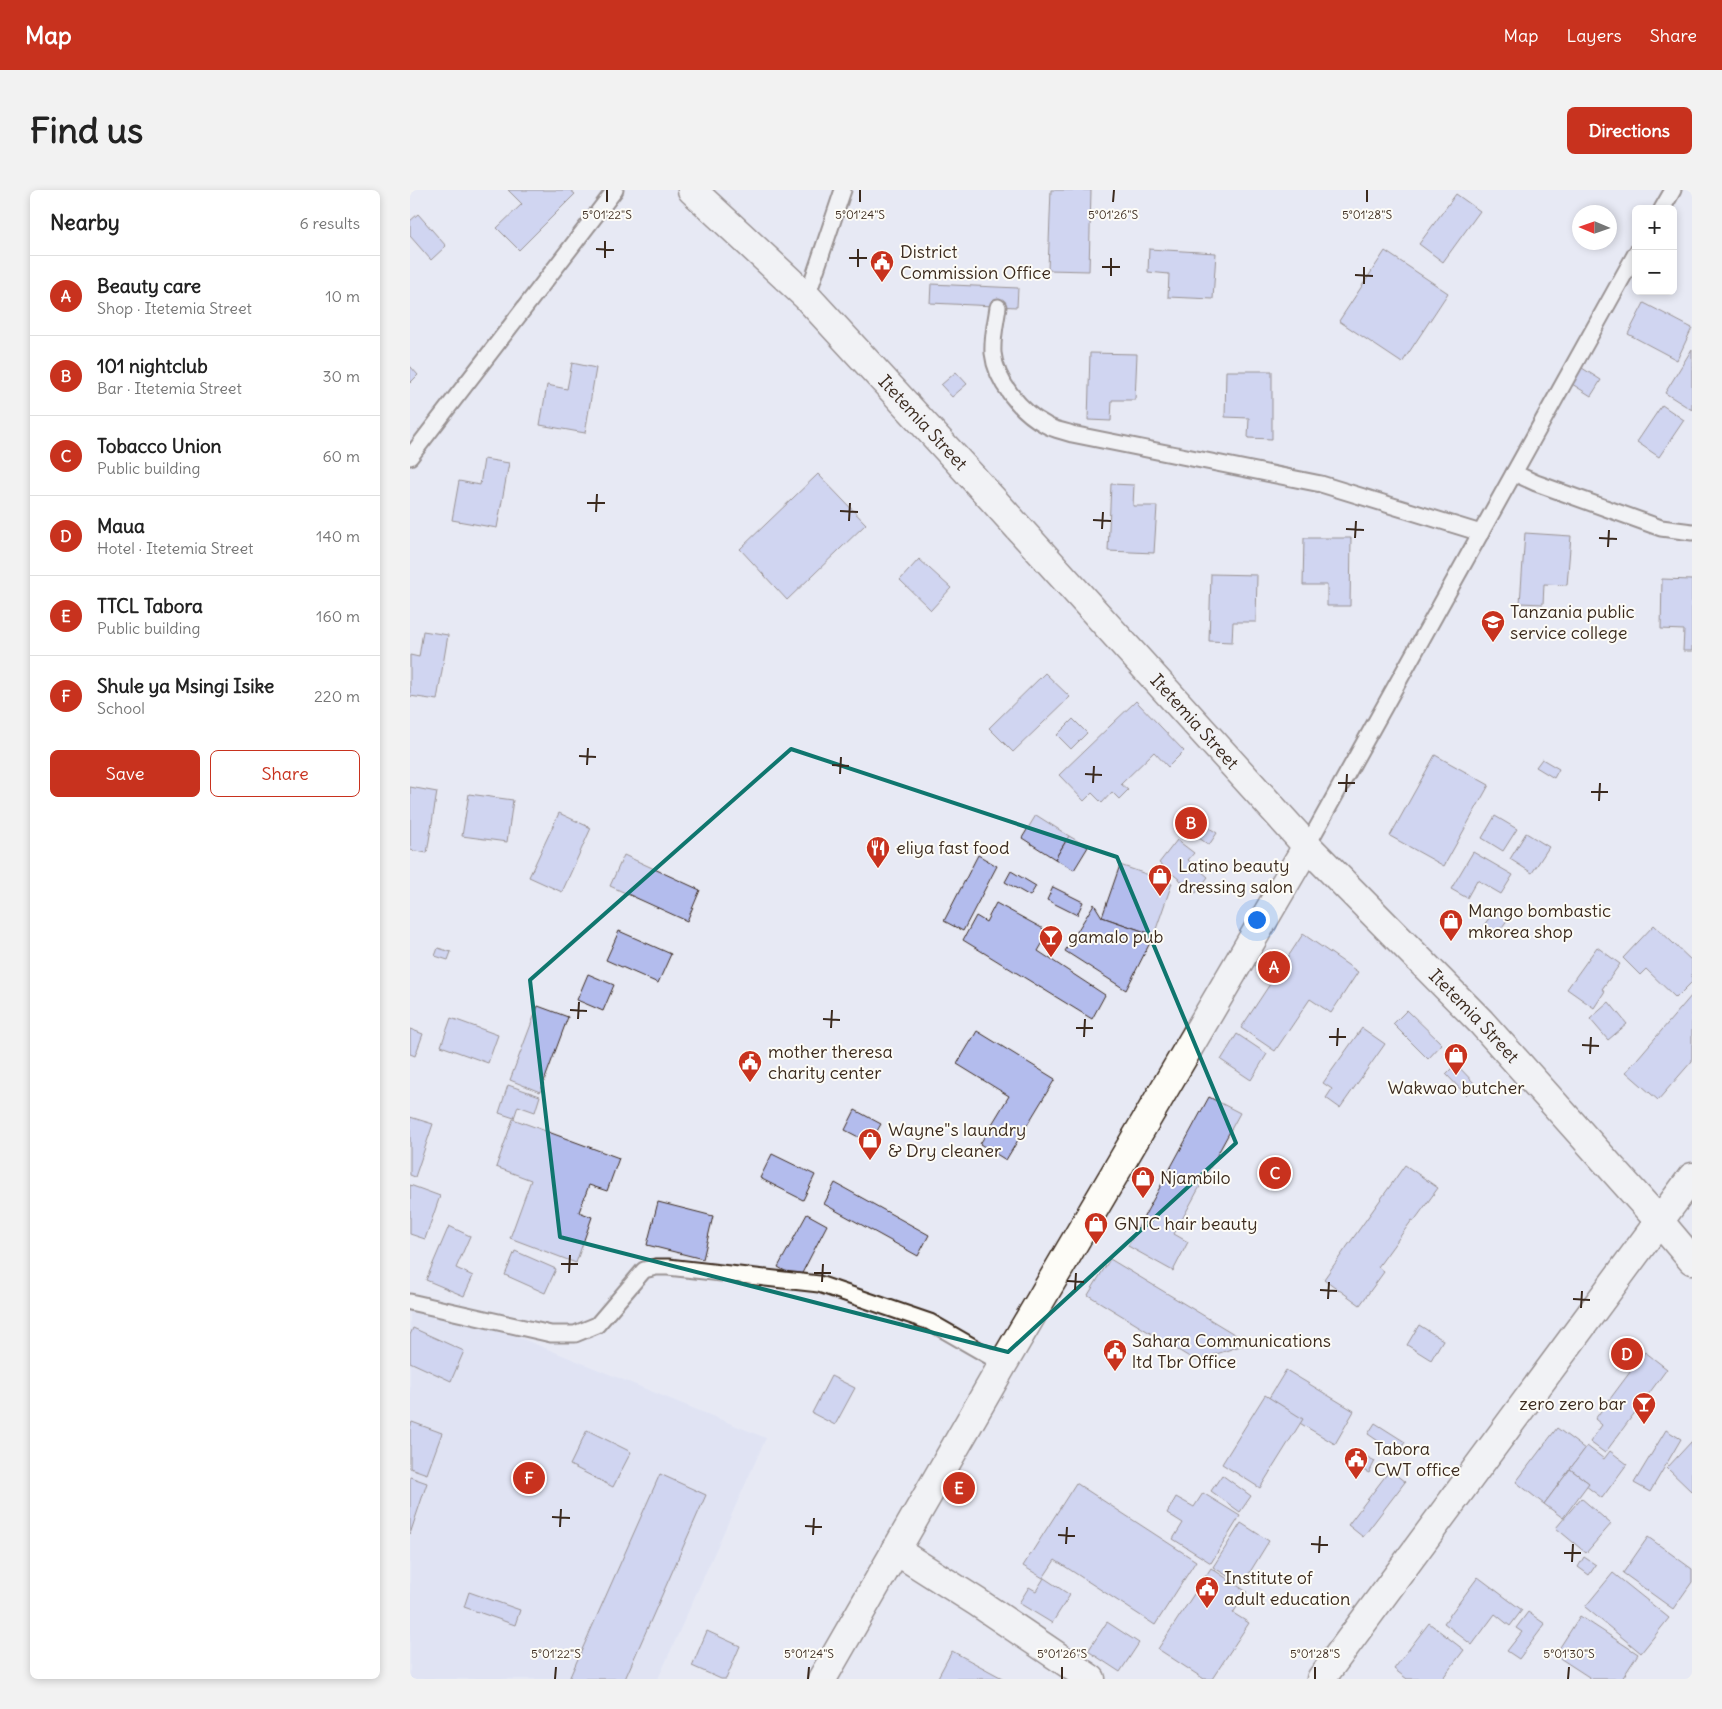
<!DOCTYPE html>
<meta charset="utf-8">
<style>
body{margin:0;font-family:Delius,sans-serif;background:#f2f2f2;color:#222}
.controls{position:absolute;right:15px;top:15px;display:grid;overflow:hidden;border-radius:8px;box-shadow:0 2px 8px #0003}
.controls button{width:45px;height:45px;display:grid;place-items:center;padding:0;border:0;border-bottom:1px solid #e0e0e0;background:#fff;color:#222;font:25px sans-serif}
.compass{position:absolute;left:1162px;top:15px;width:45px;height:45px;border-radius:50%;background:#fff;box-shadow:0 2px 8px #0003;rotate:272deg}
.you{position:absolute;left:846px;top:729px;width:18px;height:18px;margin:-12px;border:4px solid #fff;border-radius:50%;background:#1a73e8;box-shadow:0 0 0 8px #1a73e833}
.badge{display:grid;place-items:center;width:32px;height:32px;border-radius:50%;background:#c8321e;color:#fff;font-size:16px;font-weight:700}
.pin{position:absolute;translate:-50% -50%;border:2px solid #fff;box-shadow:0 1px 5px #0006}
.list{margin:0;padding:0;list-style:none}
h2{display:flex;justify-content:space-between;align-items:center;height:65px;margin:0;padding:0 20px;font-size:21px}
h2 small{font-size:16px;font-weight:400;color:#767676}
.list li{display:grid;grid-template-columns:32px 1fr auto;gap:15px;align-items:center;box-sizing:border-box;height:80px;padding:0 20px;border-top:1px solid #e0e0e0}
.list b{display:block;font-size:19px;white-space:nowrap}
.list p{margin:0;font-size:16px;white-space:nowrap;color:#767676}
.list em{font-size:16px;font-style:normal;color:#767676}
.actions{display:flex;gap:10px;padding:15px 20px}
.actions a{flex:1;padding:11px 0;border:1px solid #c8321e;border-radius:8px;text-align:center;font-size:18px;color:#c8321e}
.actions .main{background:#c8321e;color:#fff}
.map{position:relative;flex:none;width:1282px;height:1489px;overflow:hidden;border-radius:8px}
header{display:flex;align-items:center;gap:30px;box-sizing:border-box;height:70px;padding:0 25px;background:#c8321e;color:#fff}
header strong{font-size:24px}
nav{display:flex;gap:28px;margin-inline-start:auto;font-size:18px}
.intro{display:flex;align-items:center;justify-content:space-between;box-sizing:border-box;height:120px;padding:0 30px}
h1{margin:0;font-size:35px}
.button{padding:12px 22px;border-radius:8px;background:#c8321e;color:#fff;font-size:18px;font-weight:700}
main{display:flex;gap:30px;padding:0 30px}
aside{flex:1;background:#fff;border-radius:8px;box-shadow:0 2px 8px #0003}
.map>svg:first-child{display:block}
</style>
<header>
<strong>Map</strong>
<nav><a>Map</a><a>Layers</a><a>Share</a></nav>
</header>
<div class="intro"><h1>Find us</h1><a class="button">Directions</a></div>
<main>
<aside>
<h2>Nearby<small>6 results</small></h2>
<ul class="list">
<li><span class="badge">A</span><div><b>Beauty care</b><p>Shop · Itetemia Street</p></div><em>10 m</em></li>
<li><span class="badge">B</span><div><b>101 nightclub</b><p>Bar · Itetemia Street</p></div><em>30 m</em></li>
<li><span class="badge">C</span><div><b>Tobacco Union</b><p>Public building</p></div><em>60 m</em></li>
<li><span class="badge">D</span><div><b>Maua</b><p>Hotel · Itetemia Street</p></div><em>140 m</em></li>
<li><span class="badge">E</span><div><b>TTCL Tabora</b><p>Public building</p></div><em>160 m</em></li>
<li><span class="badge">F</span><div><b>Shule ya Msingi Isike</b><p>School</p></div><em>220 m</em></li>
</ul>
<div class="actions"><a class="main">Save</a><a>Share</a></div>
</aside>
<div class="map">
<svg width="1282" height="1489" viewBox="0 0 1282 1489">
<rect width="100%" height="100%" fill="#e7e9f4"/>
<filter id="ink" filterUnits="userSpaceOnUse"><feTurbulence type="fractalNoise" baseFrequency=".02" numOctaves="2"/><feDisplacementMap in="SourceGraphic" scale="10" xChannelSelector="R" yChannelSelector="G"/><feConvolveMatrix kernelMatrix="1 2 1 2 8 2 1 2 1" color-interpolation-filters="sRGB"/></filter>
<g filter="url(#ink)">
<polygon fill="#d7dcf2" points="2,1104 356,1248 248,1489 0,1489 0,1111"/>
<g fill="#b3bced" stroke="#3b2a1e">
<polygon points="98,0 160,0 165,4 109,60 87,38 112,14"/>
<polygon points="641,0 681,0 679,81 638,80"/>
<polygon points="1046,4 1070,21 1033,72 1009,54"/>
<polygon points="8,24 36,56 21,70 0,46 0,31"/>
<polygon points="739,59 806,63 803,109 758,107 759,84 738,82"/>
<polygon points="975,61 1038,103 992,173 929,131"/>
<polygon points="521,94 608,98 607,117 520,113"/>
<polygon points="1234,113 1282,138 1267,170 1218,144"/>
<polygon points="1282,159 1282,220 1255,203"/>
<polygon points="680,163 727,164 725,210 702,210 701,231 678,230"/>
<polygon points="162,173 186,178 175,243 130,235 137,195 157,199"/>
<polygon points="0,176 8,185 0,193"/>
<polygon points="1172,178 1191,190 1181,206 1162,194"/>
<polygon points="816,181 862,181 862,249 838,248 839,228 815,227"/>
<polygon points="546,182 557,194 542,207 531,195"/>
<polygon points="1252,215 1274,230 1249,267 1227,252"/>
<polygon points="74,269 99,273 87,338 42,330 49,291 70,295"/>
<polygon points="408,284 456,334 377,410 330,359"/>
<polygon points="701,294 724,295 723,316 747,316 744,363 698,361"/>
<polygon points="1115,343 1161,346 1157,395 1134,394 1133,414 1110,413"/>
<polygon points="894,348 941,348 940,416 917,416 917,395 893,395"/>
<polygon points="509,369 541,398 521,420 490,390"/>
<polygon points="801,384 847,385 846,432 823,432 822,452 799,451"/>
<polygon points="1252,389 1282,390 1282,461 1273,461 1274,440 1251,439"/>
<polygon points="13,441 38,445 27,510 0,506 0,465 9,467"/>
<polygon points="635,483 660,507 603,562 579,538"/>
<polygon points="726,511 774,561 758,577 744,562 711,594 718,600 709,609 702,602 692,613 682,603 674,611 649,585"/>
<polygon points="663,529 677,543 661,559 647,545"/>
<polygon points="1025,565 1079,595 1034,676 980,646"/>
<polygon points="1132,569 1149,579 1144,588 1126,577"/>
<polygon points="0,597 27,602 17,663 0,660"/>
<polygon points="59,604 103,610 97,652 52,646"/>
<polygon points="149,623 181,638 152,702 119,687"/>
<polygon points="626,625 659,646 645,669 612,648"/>
<polygon points="1085,626 1107,639 1093,661 1072,648"/>
<polygon points="787,630 807,643 799,655 779,641"/>
<polygon points="1116,643 1139,657 1122,683 1100,669"/>
<polygon points="659,646 678,657 664,680 645,669"/>
<polygon points="767,650 784,663 778,670 798,687 786,703 749,673"/>
<polygon points="1063,662 1103,685 1091,704 1067,690 1057,708 1041,699"/>
<polygon points="214,665 290,700 277,731 200,696"/>
<polygon points="568,665 587,676 553,741 534,731"/>
<polygon points="710,675 762,693 744,745 692,727"/>
<polygon points="601,681 626,696 620,706 595,692"/>
<polygon points="643,697 673,712 667,725 637,710"/>
<polygon points="586,713 639,742 628,761 695,805 682,829 553,750 566,726 576,732"/>
<polygon points="684,714 692,727 744,745 716,800 655,761"/>
<polygon points="1085,720 1098,729 1087,744 1074,735"/>
<polygon points="1244,735 1282,771 1282,792 1266,808 1236,779 1230,785 1213,768"/>
<polygon points="209,741 261,764 248,793 196,770"/>
<polygon points="893,744 948,782 921,823 900,809 865,861 831,838"/>
<polygon points="1187,757 1210,774 1192,799 1195,801 1184,818 1157,799"/>
<polygon points="28,758 41,762 38,770 25,766"/>
<polygon points="178,784 204,795 193,821 167,810"/>
<polygon points="1282,805 1282,871 1248,910 1216,882"/>
<polygon points="1199,812 1217,834 1198,850 1180,829"/>
<polygon points="128,816 158,827 130,902 100,890"/>
<polygon points="997,820 1032,854 1018,869 983,834"/>
<polygon points="41,828 88,845 78,873 31,856"/>
<polygon points="952,838 975,854 930,918 916,908 922,899 913,893"/>
<polygon points="0,839 13,844 5,866 0,864"/>
<polygon points="567,841 645,889 596,970 570,954 599,906 547,874"/>
<polygon points="827,844 857,864 841,890 811,870"/>
<polygon points="1046,874 1066,895 1056,905 1036,884"/>
<polygon points="98,895 130,906 125,922 108,916 104,928 89,923"/>
<polygon points="799,907 830,923 764,1044 778,1052 763,1081 718,1056"/>
<polygon points="445,920 471,934 460,953 435,940"/>
<polygon points="0,927 23,934 5,987 0,985"/>
<polygon points="103,929 209,968 197,1001 179,995 169,1022 182,1027 166,1073 100,1048 121,990 86,977"/>
<polygon points="362,964 405,985 393,1010 350,988"/>
<polygon points="995,975 1028,998 1004,1031 1002,1030 968,1077 974,1082 950,1115 914,1089"/>
<polygon points="425,993 519,1045 508,1066 414,1014"/>
<polygon points="0,995 30,1006 15,1049 0,1044"/>
<polygon points="248,1012 303,1026 293,1069 237,1055"/>
<polygon points="397,1024 417,1035 389,1089 368,1077"/>
<polygon points="39,1036 60,1046 46,1078 63,1086 54,1106 16,1090"/>
<polygon points="105,1061 146,1079 135,1103 95,1085"/>
<polygon points="700,1069 839,1153 786,1171 678,1105"/>
<polygon points="1009,1135 1033,1150 1021,1170 997,1155"/>
<polygon points="3,1138 54,1161 41,1191 0,1172 0,1145"/>
<polygon points="1235,1162 1257,1179 1195,1263 1180,1252 1192,1235 1185,1229"/>
<polygon points="876,1180 944,1221 925,1254 856,1213"/>
<polygon points="421,1186 445,1198 425,1235 402,1223"/>
<polygon points="855,1205 893,1229 850,1298 812,1274"/>
<polygon points="2,1232 32,1243 17,1284 0,1278 0,1238"/>
<polygon points="965,1233 995,1252 987,1264 958,1244"/>
<polygon points="1147,1238 1175,1259 1134,1314 1106,1292"/>
<polygon points="177,1240 221,1262 203,1297 160,1275"/>
<polygon points="1256,1240 1271,1249 1240,1302 1224,1293"/>
<polygon points="1282,1251 1282,1302 1257,1278"/>
<polygon points="1177,1256 1194,1269 1200,1261 1217,1274 1192,1308 1176,1296 1179,1293 1160,1279"/>
<polygon points="945,1261 965,1271 959,1283 939,1273"/>
<polygon points="1160,1279 1179,1293 1153,1328 1134,1314"/>
<polygon points="980,1280 995,1292 953,1347 938,1335"/>
<polygon points="250,1284 296,1305 215,1489 159,1489"/>
<polygon points="812,1285 841,1306 830,1322 801,1301"/>
<polygon points="0,1287 17,1293 0,1344"/>
<polygon points="666,1293 786,1371 745,1435 645,1370 633,1388 613,1376"/>
<polygon points="793,1303 830,1326 801,1373 763,1349 773,1333 757,1323 766,1307 784,1317"/>
<polygon points="1171,1308 1201,1334 1176,1363 1146,1338"/>
<polygon points="831,1333 859,1351 832,1395 803,1377"/>
<polygon points="1238,1347 1282,1379 1282,1392 1263,1419 1213,1383"/>
<polygon points="1174,1367 1186,1375 1179,1385 1168,1377"/>
<polygon points="801,1378 837,1402 823,1423 839,1433 802,1489 794,1489 748,1459"/>
<polygon points="1203,1383 1259,1428 1231,1463 1175,1417"/>
<polygon points="1068,1387 1112,1420 1100,1436 1085,1424 1062,1455 1034,1433"/>
<polygon points="634,1388 660,1405 642,1433 609,1413 619,1397 626,1401"/>
<polygon points="59,1402 110,1420 105,1435 54,1417"/>
<polygon points="1118,1422 1135,1434 1109,1469 1097,1461 1112,1442 1106,1438"/>
<polygon points="1170,1426 1228,1464 1212,1489 1182,1489 1145,1465"/>
<polygon points="697,1432 729,1453 710,1482 678,1461"/>
<polygon points="1019,1433 1054,1460 1032,1489 997,1489 984,1479"/>
<polygon points="297,1441 330,1456 316,1489 311,1489 282,1476"/>
<polygon points="542,1461 594,1489 527,1489"/>
</g>
<g fill="none" stroke-linecap="round" stroke-linejoin="round">
<g stroke="#3b2a1e" stroke-width="19">
<g id="lane">
<polyline points="1252,19 1263,0"/>
<polyline points="397,107 433,0"/>
<path d="M588,117C586,132 582,147 583,163C586,192 611,222 636,235C644,240 654,241 662,244L911,294L1071,343"/>
<polyline points="0,267 205,0"/>
<polyline points="1104,283 1126,293 1251,338 1282,342"/>
<polyline points="897,656 1226,63"/>
<polyline points="0,1112 141,1144 165,1144 187,1135 234,1080 246,1077 258,1077 409,1094 520,1132 593,1174"/>
</g>
</g>
<g stroke="#3b2a1e" stroke-width="31">
<g id="street">
<path id="s1" d="M282,0L397,107L547,270L897,656L1071,832L1250,1032L1282,1070"/>
<polyline points="485,1360 567,1412 681,1489"/>
<polyline points="412,1489 593,1174 897,656"/>
</g>
</g>
<g stroke="#3b2a1e" stroke-width="31">
<polyline id="secondary" points="911,1489 1282,987"/>
</g>
<use href="#lane" stroke="#fdfcf7" stroke-width="15"/>
<use href="#street" stroke="#fdfcf7" stroke-width="28"/>
<use href="#secondary" stroke="#fdfcf7" stroke-width="28"/>
</g>
</g>
<path d="M0 0H1282V1489H0ZM381,559L707,667L826,953L598,1162L150,1047L120,790Z" fill="#e7e9f4" fill-opacity=".55" fill-rule="evenodd"/>
<path fill="none" stroke="#0f766e" stroke-width="4" stroke-linejoin="round" d="M381,559L707,667L826,953L598,1162L150,1047L120,790Z"/>
<path fill="none" stroke="#3b2a1e" stroke-width="2" d="M197,12V0M450,12V0M703,12L704,0M957,12V0M186,59L204,60M195,68V51M439,68H457M448,77V59M692,77H710M945,85L963,86M701,86V68M954,94V77M177,313H195M430,321L448,322M186,322L187,304M683,330L701,331M439,331L440,313M692,339L693,322M936,339L954,340M945,348L946,331M1189,348L1207,349M1198,357L1199,340M169,566L186,567M177,575L178,558M422,575L439,576M430,584L431,567M675,584L692,585M683,593L684,576M928,593H945M936,602L937,584M1181,602H1198M1189,611L1190,593M160,820L177,821M168,829L169,812M413,829L430,830M421,838L422,820M666,838H683M674,847L675,829M919,847H936M1172,855L1189,856M927,856L928,838M1180,864L1181,847M151,1074H168M159,1083L160,1065M404,1083H421M657,1091L674,1092M412,1092L413,1074M665,1100L666,1083M910,1100L927,1101M918,1109L919,1092M1163,1109L1180,1110M1171,1118L1172,1101M142,1327L160,1328M395,1336L412,1337M150,1337L151,1319M403,1345L404,1328M648,1345L665,1346M656,1354L657,1337M901,1354L918,1355M909,1363L910,1346M1154,1363H1171M1162,1372L1163,1354M145,1489L146,1477M398,1489L399,1477M652,1489V1477M905,1489V1477M1158,1489L1159,1477"/>
<defs>
<g id="civic-pin" transform="scale(1.25)"><path d="M0 17L-7.5 6A9.5 9.5 0 1 1 7.5 6Z" fill="#c8321e" stroke="#fdfcf7"/><path d="M-.6-6.5H3V-4.5H.6V-3L4-1V1h2V6H-6V1h2V-1L-.6-3ZM-1.2 2.5V6h2.4V2.5Z" fill="#fff"/></g>
<g id="school-pin" transform="scale(1.25)"><path d="M0 17L-7.5 6A9.5 9.5 0 1 1 7.5 6Z" fill="#c8321e" stroke="#fdfcf7"/><path d="M0-5L7-2L0 1L-7-2ZM-4 1L0 2.5L4 1V4Q0 6-4 4Z" fill="#fff"/></g>
<g id="restaurant-pin" transform="scale(1.25)"><path d="M0 17L-7.5 6A9.5 9.5 0 1 1 7.5 6Z" fill="#c8321e" stroke="#fdfcf7"/><path d="M-5-6h1v4h1v-4h1v4h1v-4h1v5L-1.5 .5V6h-2V.5L-5-1ZM5-6V6H3V1.5H1.5Q1.5-4 5-6Z" fill="#fff"/></g>
<g id="shop-pin" transform="scale(1.25)"><path d="M0 17L-7.5 6A9.5 9.5 0 1 1 7.5 6Z" fill="#c8321e" stroke="#fdfcf7"/><path d="M-5-2.5h2.3a2.7 3.5 0 0 1 5.4 0H5L5.5 6h-11ZM-1.5-2.5h3a1.5 2.3 0 0 0-3 0Z" fill="#fff"/></g>
<g id="bar-pin" transform="scale(1.25)"><path d="M0 17L-7.5 6A9.5 9.5 0 1 1 7.5 6Z" fill="#c8321e" stroke="#fdfcf7"/><path d="M-6-5H6L.8 .8V4.5H3.5V6h-7V4.5H-.8V.8Z" fill="#fff"/></g>
</defs>
<g fill-rule="evenodd">
<use href="#civic-pin" x="472" y="72"/>
<use href="#school-pin" x="1083" y="432"/>
<use href="#restaurant-pin" x="468" y="658"/>
<use href="#shop-pin" x="750" y="686"/>
<use href="#shop-pin" x="1041" y="731"/>
<use href="#bar-pin" x="641" y="747"/>
<use href="#shop-pin" x="1046" y="865"/>
<use href="#civic-pin" x="340" y="872"/>
<use href="#shop-pin" x="460" y="950"/>
<use href="#shop-pin" x="733" y="988"/>
<use href="#shop-pin" x="686" y="1034"/>
<use href="#civic-pin" x="705" y="1161"/>
<use href="#bar-pin" x="1234" y="1214"/>
<use href="#civic-pin" x="946" y="1269"/>
<use href="#civic-pin" x="797" y="1398"/>
</g>
<g text-anchor="middle" stroke-width="4" stroke-linejoin="round" paint-order="stroke">
<g font-size="18" fill="#3b2a1e" stroke="#fdfcf7" text-anchor="start">
<text x="490" y="68">District<tspan x="490" dy="21">Commission Office</tspan></text>
<text x="1100" y="428">Tanzania public<tspan x="1100" dy="21">service college</tspan></text>
<text x="486" y="664">eliya fast food</text>
<text x="768" y="682">Latino beauty<tspan x="768" dy="21">dressing salon</tspan></text>
<text x="1058" y="727">Mango bombastic<tspan x="1058" dy="21">mkorea shop</tspan></text>
<text x="658" y="753">gamalo pub</text>
<text x="358" y="868">mother theresa<tspan x="358" dy="21">charity center</tspan></text>
<text x="1046" y="904" text-anchor="middle">Wakwao butcher</text>
<text x="478" y="946">Wayne"s laundry<tspan x="478" dy="21">&amp; Dry cleaner</tspan></text>
<text x="750" y="994">Njambilo</text>
<text x="704" y="1040">GNTC hair beauty</text>
<text x="722" y="1157">Sahara Communications<tspan x="722" dy="21">ltd Tbr Office</tspan></text>
<text x="1216" y="1220" text-anchor="end">zero zero bar</text>
<text x="964" y="1265">Tabora<tspan x="964" dy="21">CWT office</tspan></text>
<text x="814" y="1394">Institute of<tspan x="814" dy="21">adult education</tspan></text>
</g>
<g font-size="18" fill="#3b2a1e" stroke="#fdfcf7">
<text dy="6" stroke="none"><textPath href="#s1" startOffset="328">Itetemia Street</textPath></text>
<text dy="6" stroke="none"><textPath href="#s1" startOffset="732">Itetemia Street</textPath></text>
<text dy="6" stroke="none"><textPath href="#s1" startOffset="1138">Itetemia Street</textPath></text>
</g>
</g>
<g font-size="12" text-anchor="middle" fill="#3b2a1e" stroke="#fdfcf7" stroke-width="4" stroke-linejoin="round" paint-order="stroke">
<text x="197" y="29">5°01'22"S</text>
<text x="450" y="29">5°01'24"S</text>
<text x="703" y="29">5°01'26"S</text>
<text x="957" y="29">5°01'28"S</text>
<text x="146" y="1468">5°01'22"S</text>
<text x="399" y="1468">5°01'24"S</text>
<text x="652" y="1468">5°01'26"S</text>
<text x="905" y="1468">5°01'28"S</text>
<text x="1159" y="1468">5°01'30"S</text>
</g>
</svg>
<div class="controls">
<button>+</button>
<button>−</button>
</div>
<svg class="compass" viewBox="-18 -18 36 36"><path d="M0-13l5 13h-10z" fill="#e53935"/><path d="M0 13l5-13h-10z" fill="#767676"/></svg>
<div class="you"></div>
<div class="pin badge" style="left:864px;top:777px">A</div>
<div class="pin badge" style="left:781px;top:633px">B</div>
<div class="pin badge" style="left:865px;top:983px">C</div>
<div class="pin badge" style="left:1217px;top:1164px">D</div>
<div class="pin badge" style="left:549px;top:1298px">E</div>
<div class="pin badge" style="left:119px;top:1288px">F</div>
</div>
</main>
